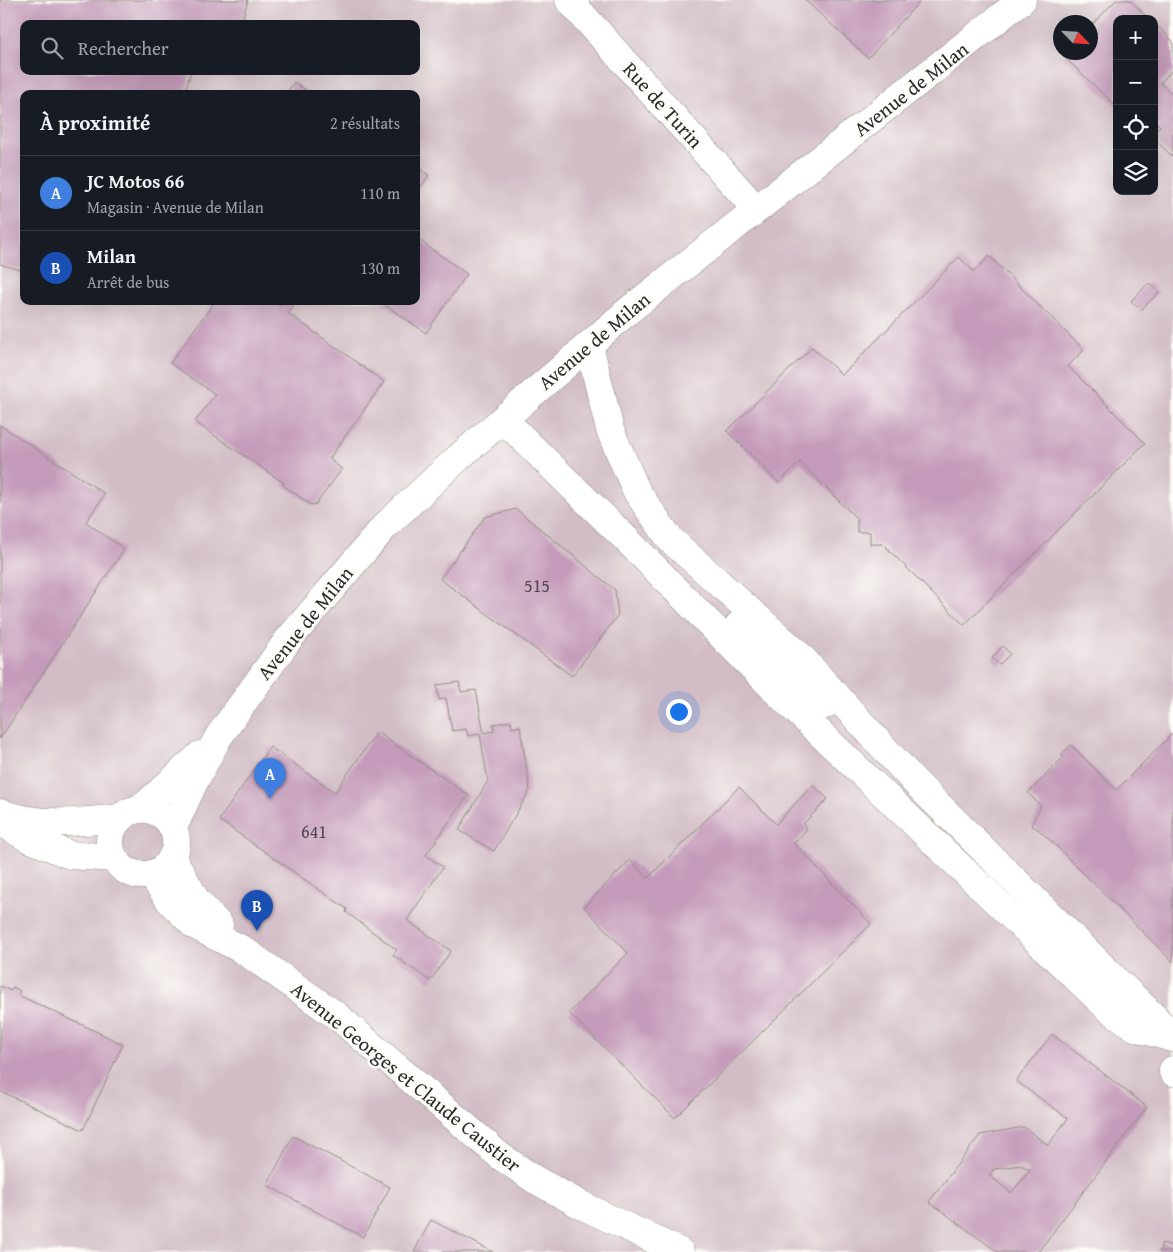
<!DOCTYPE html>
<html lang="fr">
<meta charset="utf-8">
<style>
body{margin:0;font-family:"Gentium Book Plus",serif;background:#242831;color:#f1f3f6}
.controls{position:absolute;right:15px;top:15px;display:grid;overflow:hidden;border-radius:10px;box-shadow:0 5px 20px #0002}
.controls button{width:45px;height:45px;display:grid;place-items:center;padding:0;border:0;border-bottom:1px solid #363941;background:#171b24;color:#f1f3f6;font:25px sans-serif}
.compass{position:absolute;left:1053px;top:15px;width:45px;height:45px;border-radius:50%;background:#171b24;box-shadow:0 5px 20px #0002;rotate:115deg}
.you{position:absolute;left:678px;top:711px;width:18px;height:18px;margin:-12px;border:4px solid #fff;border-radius:50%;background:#1a73e8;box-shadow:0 0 0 8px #1a73e833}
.badge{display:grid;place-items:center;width:32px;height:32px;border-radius:50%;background:#d1495b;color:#fff;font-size:16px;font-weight:700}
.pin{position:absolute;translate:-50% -41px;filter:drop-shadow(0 1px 2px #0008)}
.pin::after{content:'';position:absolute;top:26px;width:18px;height:15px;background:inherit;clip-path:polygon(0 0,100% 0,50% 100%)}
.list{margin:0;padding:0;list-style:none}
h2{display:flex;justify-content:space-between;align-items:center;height:65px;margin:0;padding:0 20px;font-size:21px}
h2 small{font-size:16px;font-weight:400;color:#9ea1a6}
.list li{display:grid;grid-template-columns:32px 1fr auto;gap:15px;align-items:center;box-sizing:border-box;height:75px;padding:0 20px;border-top:1px solid #363941}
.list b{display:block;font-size:19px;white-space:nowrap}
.list p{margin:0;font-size:16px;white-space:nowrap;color:#9ea1a6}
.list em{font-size:16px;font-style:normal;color:#9ea1a6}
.icon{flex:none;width:28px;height:28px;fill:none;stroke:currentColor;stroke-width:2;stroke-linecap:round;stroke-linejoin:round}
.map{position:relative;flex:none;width:1173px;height:1252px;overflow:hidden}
.search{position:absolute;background:#171b24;box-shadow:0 5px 20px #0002;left:20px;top:20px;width:400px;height:55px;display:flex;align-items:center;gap:12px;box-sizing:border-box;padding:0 18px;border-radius:10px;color:#9ea1a6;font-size:19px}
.panel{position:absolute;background:#171b24;box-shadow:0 5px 20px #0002;left:20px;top:90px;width:400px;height:215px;border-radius:10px}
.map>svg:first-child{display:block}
</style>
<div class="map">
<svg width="1173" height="1252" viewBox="0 0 1173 1252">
<rect width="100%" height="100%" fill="#fdfcf7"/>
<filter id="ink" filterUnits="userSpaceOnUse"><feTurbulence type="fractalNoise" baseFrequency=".02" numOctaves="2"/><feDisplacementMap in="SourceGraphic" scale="10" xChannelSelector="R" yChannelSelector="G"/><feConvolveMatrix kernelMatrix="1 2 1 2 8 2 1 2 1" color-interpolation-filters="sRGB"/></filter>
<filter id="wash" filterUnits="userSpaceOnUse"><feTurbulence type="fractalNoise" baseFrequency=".0096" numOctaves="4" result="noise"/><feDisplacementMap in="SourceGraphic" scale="20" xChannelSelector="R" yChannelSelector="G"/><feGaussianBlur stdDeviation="1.12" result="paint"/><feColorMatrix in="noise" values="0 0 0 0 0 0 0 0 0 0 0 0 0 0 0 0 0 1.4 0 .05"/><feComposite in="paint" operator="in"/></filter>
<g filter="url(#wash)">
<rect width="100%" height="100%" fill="#f3edd8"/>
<path fill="#d2bdc6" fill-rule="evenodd" d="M0,0H1173V1252H0ZM1117,19H1154V191H1117ZM1060,22H1090V52H1060ZM24,24H416V71H24ZM24,94H416V301H24Z"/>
<g id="blocks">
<g fill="#c49bba" fill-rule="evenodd">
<polygon points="0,0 248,0 241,24 24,24 24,71 191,71 184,94 24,94 24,271 0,264"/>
<polygon points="805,0 921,0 868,58"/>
<polygon points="1116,0 1130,0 1149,19 1117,19 1117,107 1063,56 1066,52 1090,52 1090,27"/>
<polygon points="1154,23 1173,41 1173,69 1160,83 1173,95 1173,157 1154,139 1154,132 1160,126 1154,120"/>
<polygon points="294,82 311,94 286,94"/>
<polygon points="416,166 429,175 416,194"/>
<polygon points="416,238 467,274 426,333 379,301 416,301"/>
<polygon points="989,256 1084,350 1068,366 1145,443 964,625 883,544 870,544 870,532 857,532 857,519 800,462 779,483 727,431 812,347 842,375 959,257 974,272"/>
<polygon points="1149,283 1159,292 1141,310 1131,301"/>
<polygon points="215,301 273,301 279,306 283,301 296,301 288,313 384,382 329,459 342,469 316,504 311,505 283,485 284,483 195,422 215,394 170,363"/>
<polygon points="0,425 105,494 86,522 124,549 0,739"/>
<polygon points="516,509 615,590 618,615 572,676 440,579 485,517"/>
<polygon points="1003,646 1010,654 999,665 992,658"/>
<polygon points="459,682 461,692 476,690 484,733 494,731 493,724 511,721 512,728 520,726 530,790 494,851 459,830 488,781 480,734 468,736 466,729 452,731 446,698 439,700 437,685"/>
<polygon points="377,732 468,795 426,855 443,867 407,920 451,951 430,981 393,955 397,950 346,912 347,909 219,820 270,747 335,792"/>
<polygon points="1173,733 1173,962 1059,849 1038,829 1031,825 1041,806 1028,793 1064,757 1061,755 1071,745 1116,790"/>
<polygon points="813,785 828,799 803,824 807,829 794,843 871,924 675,1118 569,1013 628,953 584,907 630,860 648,878 739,787 776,824"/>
<polygon points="0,986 11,991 13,987 20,991 18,995 123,1044 83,1130 0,1091"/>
<path d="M1052,1034L1147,1107L1038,1252H998L929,1202L980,1135L1024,1127L1048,1145L1068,1118L1016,1081ZM1021,1165L1030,1170L1011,1193L989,1175L994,1169Z"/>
<polygon points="293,1136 390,1187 363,1237 267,1185"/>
<polygon points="431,1220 493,1252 414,1252"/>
<polygon points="1162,1243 1173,1246 1173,1252 1159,1252"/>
</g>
</g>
</g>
<g filter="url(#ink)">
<use href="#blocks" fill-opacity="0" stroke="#8f8c82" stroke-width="1"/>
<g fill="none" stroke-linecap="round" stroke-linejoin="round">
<g stroke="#8f8c82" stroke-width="29">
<g id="minor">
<polyline points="569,0 756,209"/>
<polyline points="589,345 610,430 637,492 670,539 800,656 915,782 1173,1036"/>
<polyline points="503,419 628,541 779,694 1107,1007 1135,1027 1172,1038"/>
<polyline points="739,625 788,673 825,705"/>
<polyline points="142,808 200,755"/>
<circle cx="143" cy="842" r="33"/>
<path d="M0,813C40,827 78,822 120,818"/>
<polyline points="0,822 28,838 70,855 114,858"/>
<polyline points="173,828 194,782 219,736 288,640 385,526 458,458 628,311 1022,0"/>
<polyline points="172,857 196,900 219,925"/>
<polyline points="151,874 170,901 194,925 243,950 337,1016 500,1156 534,1179 581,1205 680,1252"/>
<polyline points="1173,1070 1173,1072"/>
</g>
</g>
<use href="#minor" stroke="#fff" stroke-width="28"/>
</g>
</g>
<g text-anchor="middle" stroke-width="5" stroke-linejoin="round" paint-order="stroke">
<g font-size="18" fill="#51474f">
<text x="537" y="592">515</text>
<text x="314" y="838">641</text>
</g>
<g font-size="20" fill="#2b2b2b" stroke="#fdfcf7">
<text transform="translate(911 89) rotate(-38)" y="7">Avenue de Milan</text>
<text transform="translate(663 105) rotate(48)" y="7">Rue de Turin</text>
<text transform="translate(594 341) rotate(-40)" y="7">Avenue de Milan</text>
<text transform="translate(305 623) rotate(-51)" y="7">Avenue de Milan</text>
<text transform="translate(406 1077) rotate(39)" y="7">Avenue Georges et Claude Caustier</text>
</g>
</g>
</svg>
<div class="controls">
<button>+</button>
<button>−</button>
<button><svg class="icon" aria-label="locate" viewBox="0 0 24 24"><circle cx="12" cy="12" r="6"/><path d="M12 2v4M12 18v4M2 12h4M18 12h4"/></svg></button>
<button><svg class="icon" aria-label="layers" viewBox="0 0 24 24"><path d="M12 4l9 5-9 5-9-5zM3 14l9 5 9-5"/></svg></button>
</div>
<svg class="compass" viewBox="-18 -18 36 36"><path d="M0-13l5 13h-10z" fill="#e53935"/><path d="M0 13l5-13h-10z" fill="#9ea1a6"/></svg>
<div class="you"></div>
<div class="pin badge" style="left:270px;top:799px;background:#3f7fe0">A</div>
<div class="pin badge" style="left:257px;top:931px;background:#1a4fb4">B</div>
<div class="search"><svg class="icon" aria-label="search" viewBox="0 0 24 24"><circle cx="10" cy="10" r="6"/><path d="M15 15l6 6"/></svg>Rechercher</div>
<section class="panel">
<h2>À proximité<small>2 résultats</small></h2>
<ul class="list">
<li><span class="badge" style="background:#3f7fe0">A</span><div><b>JC Motos 66</b><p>Magasin · Avenue de Milan</p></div><em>110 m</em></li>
<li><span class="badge" style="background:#1a4fb4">B</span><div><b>Milan</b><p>Arrêt de bus</p></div><em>130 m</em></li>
</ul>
</section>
</div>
